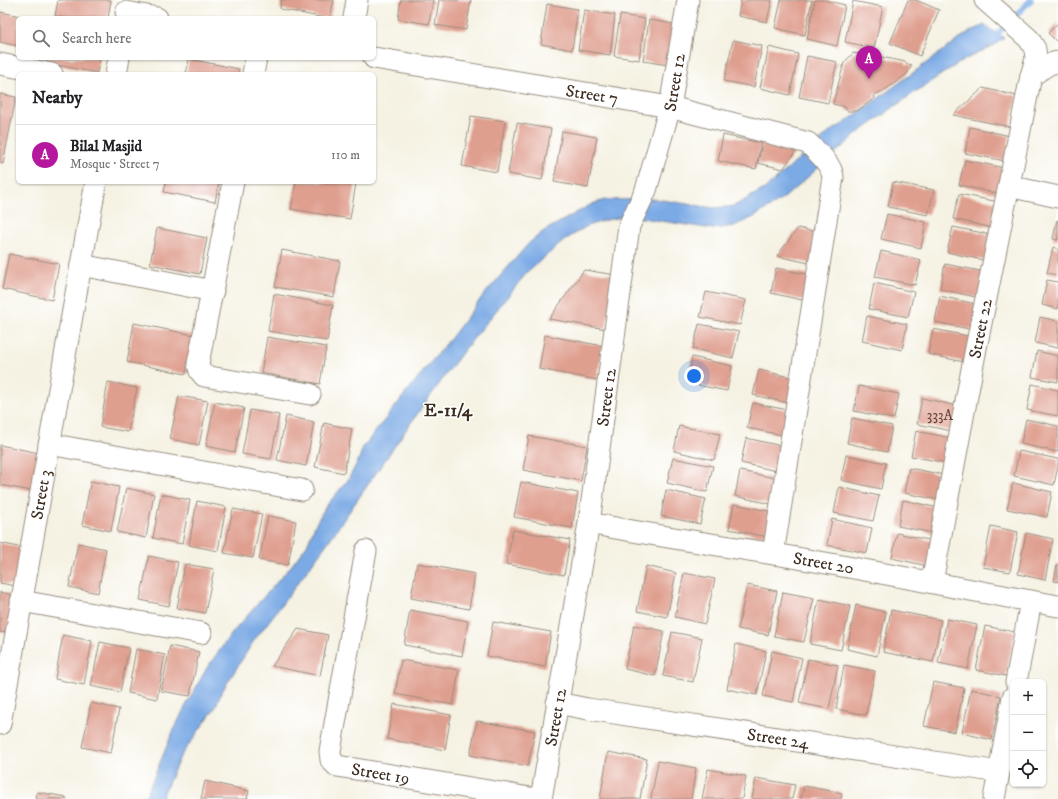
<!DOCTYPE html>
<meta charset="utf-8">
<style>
body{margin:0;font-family:"IM FELL DW Pica",serif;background:#f2f2f2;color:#202124}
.controls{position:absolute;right:12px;bottom:12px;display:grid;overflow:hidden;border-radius:6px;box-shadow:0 1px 3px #0004}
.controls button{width:36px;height:36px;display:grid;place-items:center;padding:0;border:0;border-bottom:1px solid #e0e0e0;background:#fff;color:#202124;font:20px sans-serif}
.you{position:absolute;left:694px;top:376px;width:14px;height:14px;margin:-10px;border:3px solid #fff;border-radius:50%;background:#1a73e8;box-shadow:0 0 0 6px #1a73e833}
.badge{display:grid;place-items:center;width:26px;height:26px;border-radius:50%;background:#b5179e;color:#fff;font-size:13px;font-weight:700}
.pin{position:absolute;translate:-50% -33px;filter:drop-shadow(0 1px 2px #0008)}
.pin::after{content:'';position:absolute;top:21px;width:14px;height:12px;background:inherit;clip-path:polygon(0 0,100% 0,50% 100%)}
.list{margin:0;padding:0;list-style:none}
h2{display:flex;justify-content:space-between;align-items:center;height:52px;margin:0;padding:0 16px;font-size:17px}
h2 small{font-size:13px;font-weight:400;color:#757577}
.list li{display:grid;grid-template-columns:26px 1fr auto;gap:12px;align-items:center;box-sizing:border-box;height:60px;padding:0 16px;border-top:1px solid #e0e0e0}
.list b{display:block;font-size:15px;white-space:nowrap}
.list p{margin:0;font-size:13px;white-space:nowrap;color:#757577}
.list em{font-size:13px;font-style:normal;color:#757577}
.icon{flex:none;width:22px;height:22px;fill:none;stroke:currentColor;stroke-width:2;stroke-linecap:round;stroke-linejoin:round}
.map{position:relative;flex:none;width:1058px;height:799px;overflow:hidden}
.search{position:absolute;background:#fff;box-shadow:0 1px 3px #0004;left:16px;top:16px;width:360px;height:44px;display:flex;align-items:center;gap:10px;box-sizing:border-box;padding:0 14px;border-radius:6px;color:#757577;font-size:15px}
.panel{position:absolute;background:#fff;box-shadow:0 1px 3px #0004;left:16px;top:72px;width:360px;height:112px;border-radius:6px}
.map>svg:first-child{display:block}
</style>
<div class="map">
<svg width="1058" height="799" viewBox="0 0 1058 799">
<rect width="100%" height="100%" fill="#fff"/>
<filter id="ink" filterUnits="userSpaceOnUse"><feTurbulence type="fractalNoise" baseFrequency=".025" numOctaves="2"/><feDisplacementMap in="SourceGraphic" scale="8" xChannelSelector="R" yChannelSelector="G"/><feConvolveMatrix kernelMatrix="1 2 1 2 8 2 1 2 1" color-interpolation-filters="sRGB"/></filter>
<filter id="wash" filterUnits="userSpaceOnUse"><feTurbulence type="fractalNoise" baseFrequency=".012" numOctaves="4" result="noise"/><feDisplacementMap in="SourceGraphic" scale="16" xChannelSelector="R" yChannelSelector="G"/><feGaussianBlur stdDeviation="0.9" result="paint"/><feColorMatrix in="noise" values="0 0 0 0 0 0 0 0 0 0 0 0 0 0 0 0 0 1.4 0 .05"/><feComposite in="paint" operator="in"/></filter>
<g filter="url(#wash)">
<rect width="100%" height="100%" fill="#f5f2e3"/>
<polygon fill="#7baae5" stroke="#5b6a82" points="984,25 1004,38 996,44 964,60 942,74 905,99 857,134 784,198 754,217 734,226 713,229 629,216 606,220 587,226 565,240 529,270 461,354 410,424 326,545 289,595 253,642 221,693 215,708 180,757 161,799 144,799 149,789 171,736 184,709 208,666 233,632 291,566 307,545 315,525 326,506 348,480 359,459 363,447 421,374 451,338 482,297 529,243 544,231 592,204 605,200 656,199 713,208 734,206 766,188 831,131 843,124 966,34"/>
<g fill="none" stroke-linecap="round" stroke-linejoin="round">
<polyline stroke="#7baae5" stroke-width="6" points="991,37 997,34 1031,0"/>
</g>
<g id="blocks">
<g fill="#df9f8f">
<polygon points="58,0 111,0 108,18 66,18 55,16"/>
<polygon points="281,0 334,0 330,18 325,18 280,9"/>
<polygon points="401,0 433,0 429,24 398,19"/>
<polygon points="439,0 471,0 466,30 435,25"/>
<polygon points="741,0 772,0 767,22 738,16"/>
<polygon points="781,0 812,0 805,35 775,28"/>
<polygon points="815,0 824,0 845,5 837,46 807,39"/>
<polygon points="908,0 916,0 939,10 920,56 890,43"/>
<polygon points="853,1 883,7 874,48 845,42"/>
<polygon points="547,4 578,9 572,50 541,44"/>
<polygon points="584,10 615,15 610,55 578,50"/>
<polygon points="0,12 26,17 18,18 18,46 0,42"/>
<polygon points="620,15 645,19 639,60 614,56"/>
<polygon points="649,20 674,24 668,65 643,61"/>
<polygon points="1058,23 1058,43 1048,33"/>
<polygon points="733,40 762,46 754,87 724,81"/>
<polygon points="769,47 798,54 790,95 760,88"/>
<polygon points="853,53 866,55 867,57 871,55 906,62 906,64 912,65 907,74 885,90 874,95 875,98 857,111 847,111 845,107 833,104 844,63"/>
<polygon points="807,56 837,62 828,103 799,97"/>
<polygon points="47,58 100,58 97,73 47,63"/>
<polygon points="189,59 239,69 238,74 186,74"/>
<polygon points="983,88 1017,96 1010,127 953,115"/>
<polygon points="0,94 16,97 3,164 0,163"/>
<polygon points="471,116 505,121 497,172 462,166"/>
<polygon points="517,123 551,129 542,180 508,174"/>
<polygon points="970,127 1010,136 1005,161 965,153"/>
<polygon points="562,131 597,137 588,188 554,182"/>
<polygon points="723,135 761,143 756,169 718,161"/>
<polygon points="763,137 801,144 783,169 758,163"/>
<polygon points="965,160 1005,168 999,194 959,185"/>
<polygon points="166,182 219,182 215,202 164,192"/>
<polygon points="296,182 356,183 350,219 291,209"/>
<polygon points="893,182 934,190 928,215 888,207"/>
<polygon points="959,194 999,202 993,228 953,219"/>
<polygon points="887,214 926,222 921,248 881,239"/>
<polygon points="1057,220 1058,220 1058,240 1053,239"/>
<polygon points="953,227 993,235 987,261 947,252"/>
<polygon points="157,228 207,238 200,274 150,264"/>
<polygon points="798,228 825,234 818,265 777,256"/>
<polygon points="1053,247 1058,249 1058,275 1047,273"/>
<polygon points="282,250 340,261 334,297 275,287"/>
<polygon points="881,251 921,260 915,285 875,277"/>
<polygon points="9,254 59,264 52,300 2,289"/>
<polygon points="945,264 985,272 980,298 940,289"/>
<polygon points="776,268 816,276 811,302 771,293"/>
<polygon points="584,270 616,275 606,329 549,319"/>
<polygon points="1047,280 1058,282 1058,309 1042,305"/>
<polygon points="874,283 914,292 908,317 869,309"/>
<polygon points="706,292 746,300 740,325 700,317"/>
<polygon points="274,294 333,305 327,341 268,331"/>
<polygon points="940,296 980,305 974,330 935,322"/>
<polygon points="867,316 907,324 902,350 862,341"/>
<polygon points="1040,317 1058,321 1058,348 1035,343"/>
<polygon points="134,323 193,335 186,374 127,362"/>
<polygon points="699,324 739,332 733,358 693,349"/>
<polygon points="933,329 973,337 968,363 928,354"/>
<polygon points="545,335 603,346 597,380 539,369"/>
<polygon points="267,337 326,347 320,384 261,373"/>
<polygon points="1037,351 1058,356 1058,382 1032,377"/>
<polygon points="692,357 732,366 727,391 687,383"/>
<polygon points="759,370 798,379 793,404 753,395"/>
<polygon points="108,382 137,388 128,432 100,427"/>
<polygon points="1032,384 1058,390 1058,416 1027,410"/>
<polygon points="859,386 899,394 894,419 854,411"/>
<polygon points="179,396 208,401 199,445 170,439"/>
<polygon points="922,398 962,407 957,432 917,424"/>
<polygon points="215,402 244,408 235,452 206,446"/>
<polygon points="753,403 793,411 787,436 747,428"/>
<polygon points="250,410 279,415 271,459 242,454"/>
<polygon points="286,416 314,422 306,466 277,460"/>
<polygon points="852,418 892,426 887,452 847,443"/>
<polygon points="1026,419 1058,426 1058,452 1021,444"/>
<polygon points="324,423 352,429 344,473 315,467"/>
<polygon points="679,426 720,434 714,460 674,451"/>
<polygon points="916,431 957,439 951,464 911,456"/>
<polygon points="529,436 587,446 581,481 523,470"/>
<polygon points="746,438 786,447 781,472 741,463"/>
<polygon points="0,445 39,453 32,491 0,485"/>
<polygon points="1019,451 1058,459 1058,466 1054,485 1014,476"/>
<polygon points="846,455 886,463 881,489 841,480"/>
<polygon points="673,458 713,466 707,492 667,483"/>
<polygon points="909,468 949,476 944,501 904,493"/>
<polygon points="740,471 780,479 775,505 735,496"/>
<polygon points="91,481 119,487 111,531 82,525"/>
<polygon points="521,482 578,493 572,528 514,517"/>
<polygon points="1013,483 1052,492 1047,517 1007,509"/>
<polygon points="839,487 879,496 873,521 834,513"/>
<polygon points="126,488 154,494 146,538 117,532"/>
<polygon points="666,490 706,499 700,524 661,516"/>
<polygon points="161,494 190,500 182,544 153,538"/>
<polygon points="903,500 943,509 938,534 898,526"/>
<polygon points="197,501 226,507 218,551 189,545"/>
<polygon points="734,504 774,512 768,537 729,529"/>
<polygon points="233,509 262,514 253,558 224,553"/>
<polygon points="268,516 296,521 288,565 259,560"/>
<polygon points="832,519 872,528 867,553 827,545"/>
<polygon points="991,526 1018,532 1010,572 983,567"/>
<polygon points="513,530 570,540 564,575 506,564"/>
<polygon points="897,533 937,542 932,567 892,558"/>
<polygon points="1026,533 1053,539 1045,580 1018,574"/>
<polygon points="0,543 23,548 16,586 0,583"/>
<polygon points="78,543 106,549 98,593 69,587"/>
<polygon points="149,556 178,562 169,606 140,600"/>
<polygon points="417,563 475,574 469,609 411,598"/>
<polygon points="185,564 214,569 205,613 177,608"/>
<polygon points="1057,564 1058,564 1058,582 1054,581"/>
<polygon points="646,566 676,573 667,617 637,611"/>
<polygon points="684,573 715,579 705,624 675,617"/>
<polygon points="747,585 777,591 768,635 738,629"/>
<polygon points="0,592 14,595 7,633 0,632"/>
<polygon points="783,592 814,598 804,642 774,636"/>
<polygon points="819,599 850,606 841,650 810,644"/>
<polygon points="856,605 886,612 877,656 847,649"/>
<polygon points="410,610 468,621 462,656 404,645"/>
<polygon points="891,610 941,620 933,662 883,652"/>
<polygon points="947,619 977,625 968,669 938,663"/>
<polygon points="493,622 551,632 545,667 487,656"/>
<polygon points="634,625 664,631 655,676 625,669"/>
<polygon points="985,626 1015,632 1006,676 976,670"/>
<polygon points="298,629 328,635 320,676 272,666"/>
<polygon points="672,632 702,638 693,682 663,676"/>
<polygon points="63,635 92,641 84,685 55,679"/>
<polygon points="100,642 129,648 120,692 91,686"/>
<polygon points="736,644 766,651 757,695 727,689"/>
<polygon points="170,646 199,652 190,696 161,691"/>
<polygon points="136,649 165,655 157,699 128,693"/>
<polygon points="772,651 802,658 793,702 763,696"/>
<polygon points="808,659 838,665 829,709 799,703"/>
<polygon points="401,660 459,670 453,705 395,694"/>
<polygon points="844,665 875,671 866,715 836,709"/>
<polygon points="933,682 964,688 955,732 924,726"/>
<polygon points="971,689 1001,696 992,740 962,733"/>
<polygon points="91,703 119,709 111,753 82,747"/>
<polygon points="394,704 451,715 445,750 387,739"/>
<polygon points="477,721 535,731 528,766 470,755"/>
<polygon points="608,752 647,759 640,799 600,799"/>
<polygon points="658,761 696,768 691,799 651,799"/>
<polygon points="708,769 746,776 742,799 702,799"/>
<polygon points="756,778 795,785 792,799 752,799"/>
<polygon points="205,781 249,791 247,799 201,799"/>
<polygon points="804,786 842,793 841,799 801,799"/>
<polygon points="37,792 66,797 66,799 36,799"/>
</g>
</g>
</g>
<g filter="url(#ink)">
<use href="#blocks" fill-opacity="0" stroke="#988e80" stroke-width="1"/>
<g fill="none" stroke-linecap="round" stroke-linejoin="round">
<g stroke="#988e80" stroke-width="23">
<g id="minor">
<polyline points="126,12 157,18"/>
<polyline points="354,18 357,0"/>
<path id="s1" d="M374,58L670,107L808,143C818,153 831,163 833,177L773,554"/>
<polyline points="0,64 52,74"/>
<polyline points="116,74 119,58"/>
<polyline points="253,74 256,58"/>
<polyline points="1031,76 1049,64 1058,62"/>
<polyline points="233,182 198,364 200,371 204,376 310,394"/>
<polyline points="1009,186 1058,197"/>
<polyline points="81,265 213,291"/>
<polyline points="49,444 302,490"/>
<path id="s2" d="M589,523C650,535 712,544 774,554C869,570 963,589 1058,606"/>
<path id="s3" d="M366,551L330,751L331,760L337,766L536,799"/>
<path id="s4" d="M932,582L976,348L1031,76L1036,59L1035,49L1029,39L985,0"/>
<polyline points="21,601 201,633"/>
<polyline points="1016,682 1031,601"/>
<path id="s5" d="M557,703L588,709L999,772"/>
<path id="s6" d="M0,724L81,265L96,182"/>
<path id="s7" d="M541,799L589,523L629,226L646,190L670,107L688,0"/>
<polyline points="994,799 1013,697"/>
</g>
</g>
<use href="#minor" stroke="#fff" stroke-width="21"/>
</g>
</g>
<g text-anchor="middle" stroke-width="3" stroke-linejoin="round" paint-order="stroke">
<g font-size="15" fill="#64473a">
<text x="940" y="420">333A</text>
</g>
<g font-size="17" fill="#3b2a1e" stroke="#fff">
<text dy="6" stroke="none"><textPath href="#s7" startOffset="731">Street 12</textPath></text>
<text dy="6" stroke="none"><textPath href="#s1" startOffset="221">Street 7</textPath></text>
<text dy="6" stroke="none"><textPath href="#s4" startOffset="258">Street 22</textPath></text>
<text dy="6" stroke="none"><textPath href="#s7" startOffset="407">Street 12</textPath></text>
<text dy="6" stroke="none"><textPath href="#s6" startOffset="233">Street 3</textPath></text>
<text dy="6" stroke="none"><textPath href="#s2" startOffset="238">Street 20</textPath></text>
<text dy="6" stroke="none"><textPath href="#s7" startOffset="83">Street 12</textPath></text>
<text dy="6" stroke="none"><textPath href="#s5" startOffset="224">Street 24</textPath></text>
<text dy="6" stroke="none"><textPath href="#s3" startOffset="265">Street 19</textPath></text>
</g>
<g font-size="18" font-weight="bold" fill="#3b2a1e" stroke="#fff">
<text x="448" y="416">E-11/4</text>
</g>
</g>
</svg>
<div class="controls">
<button>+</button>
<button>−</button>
<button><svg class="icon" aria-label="locate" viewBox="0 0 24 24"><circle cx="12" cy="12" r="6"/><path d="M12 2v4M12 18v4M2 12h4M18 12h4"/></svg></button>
</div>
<div class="you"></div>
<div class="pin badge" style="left:869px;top:79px">A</div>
<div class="search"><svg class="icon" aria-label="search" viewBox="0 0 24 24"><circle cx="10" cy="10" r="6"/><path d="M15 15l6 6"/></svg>Search here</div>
<section class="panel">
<h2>Nearby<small></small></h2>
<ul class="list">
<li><span class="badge">A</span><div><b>Bilal Masjid</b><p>Mosque · Street 7</p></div><em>110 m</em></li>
</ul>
</section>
</div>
